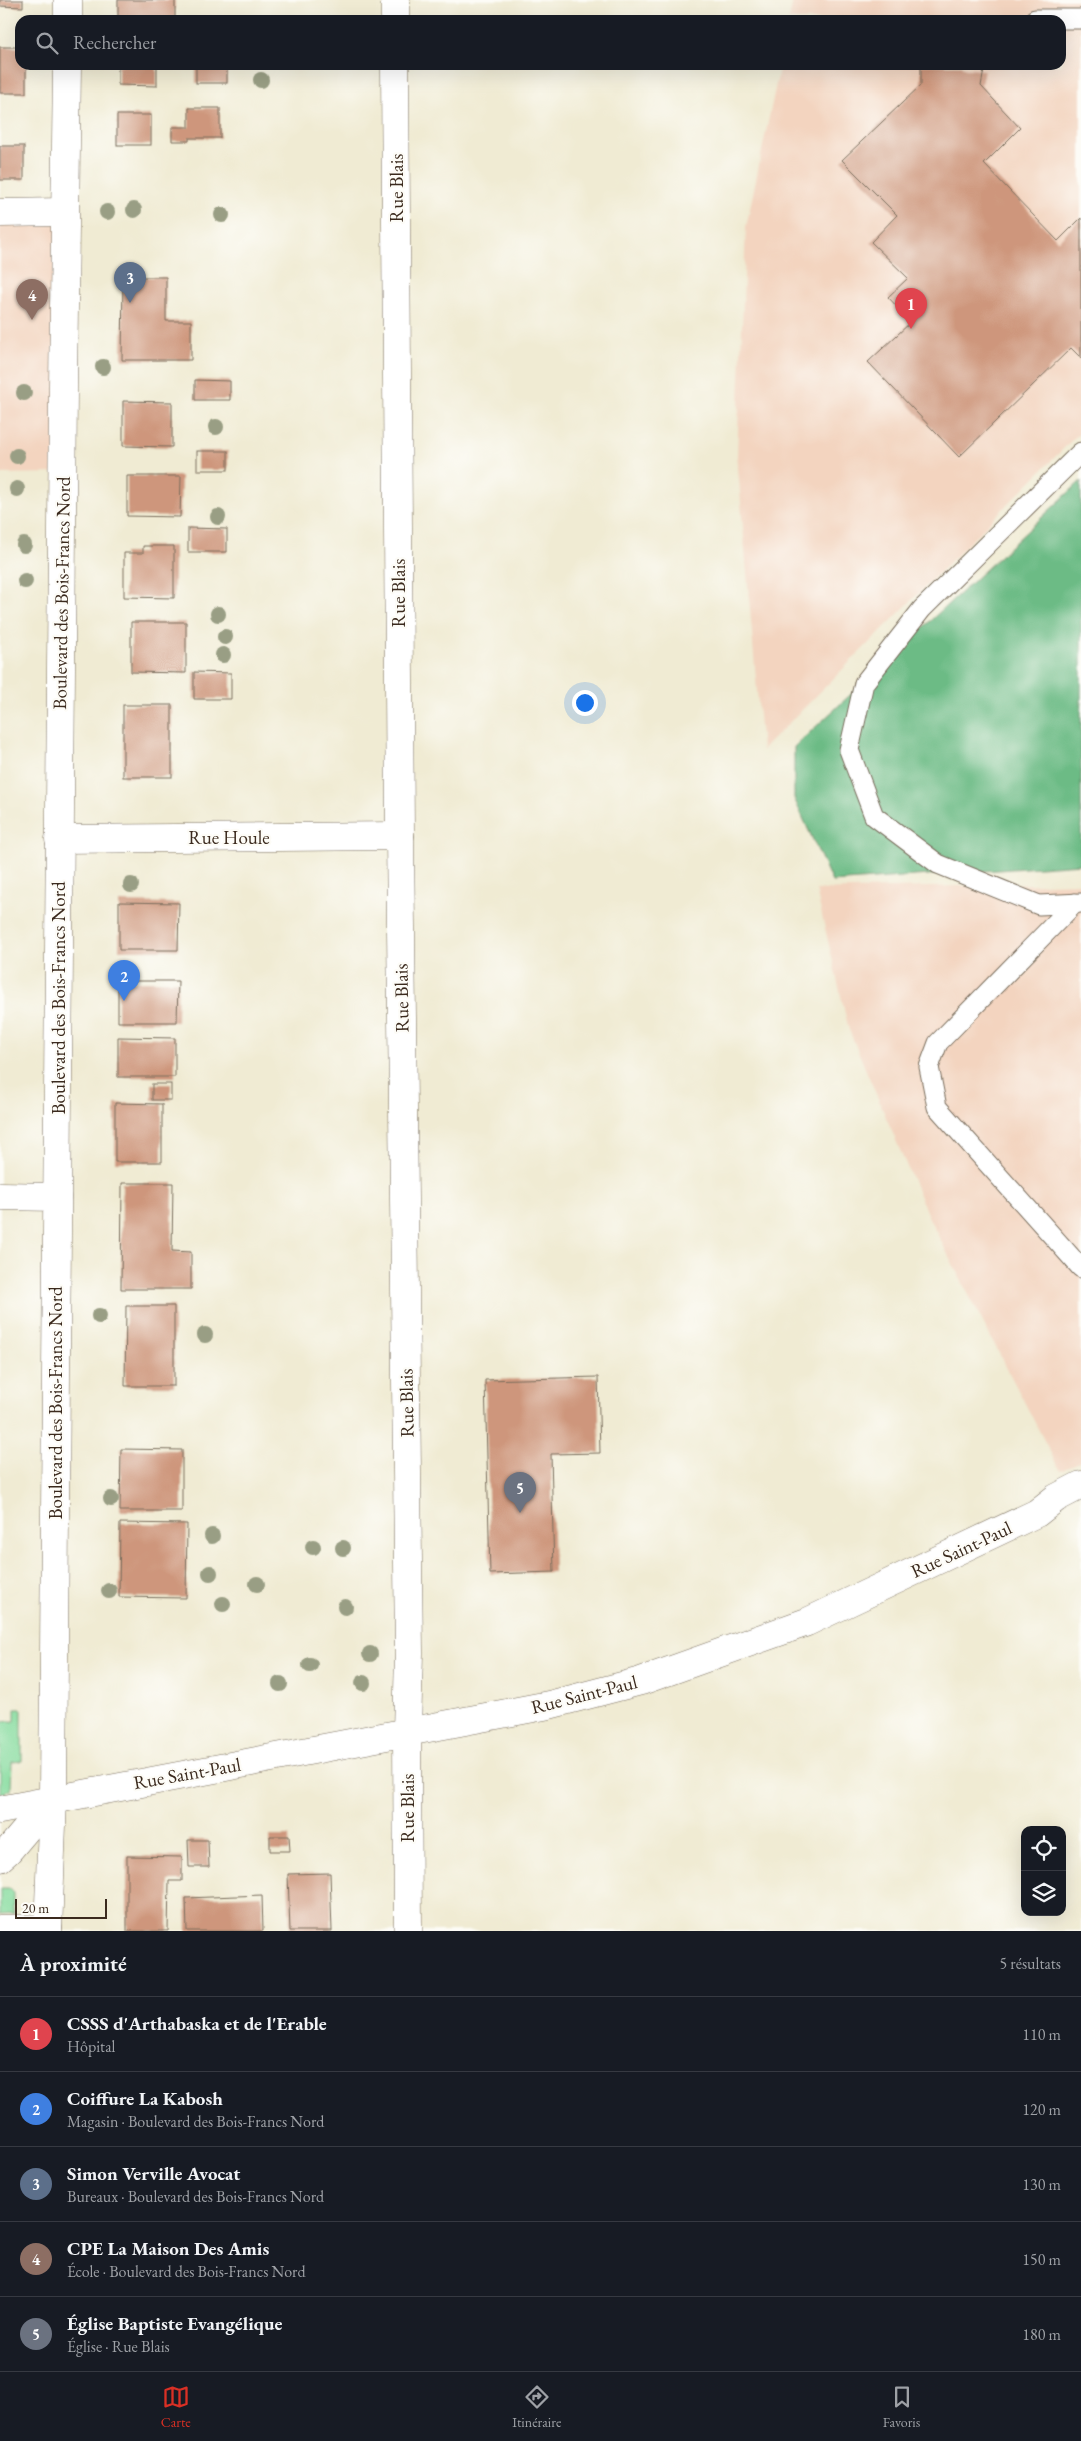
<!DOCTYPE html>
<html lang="fr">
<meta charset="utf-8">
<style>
body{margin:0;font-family:"EB Garamond",serif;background:#20242c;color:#f1f3f6}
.controls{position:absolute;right:15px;bottom:15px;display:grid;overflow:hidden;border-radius:10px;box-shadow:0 5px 20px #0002}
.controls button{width:45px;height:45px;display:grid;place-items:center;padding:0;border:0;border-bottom:1px solid #363941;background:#171b24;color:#f1f3f6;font:25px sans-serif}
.scale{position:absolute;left:15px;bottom:12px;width:92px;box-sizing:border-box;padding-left:5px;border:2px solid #3b2a1e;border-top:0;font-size:14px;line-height:18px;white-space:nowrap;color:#3b2a1e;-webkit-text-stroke:4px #fdfcf7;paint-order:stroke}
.you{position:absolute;left:584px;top:702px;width:18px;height:18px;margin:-12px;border:4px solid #fff;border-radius:50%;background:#1a73e8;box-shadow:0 0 0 8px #1a73e833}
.badge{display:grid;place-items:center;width:32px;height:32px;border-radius:50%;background:#d93025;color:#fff;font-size:16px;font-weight:700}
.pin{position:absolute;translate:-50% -41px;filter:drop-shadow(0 1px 2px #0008)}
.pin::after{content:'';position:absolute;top:26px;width:18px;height:15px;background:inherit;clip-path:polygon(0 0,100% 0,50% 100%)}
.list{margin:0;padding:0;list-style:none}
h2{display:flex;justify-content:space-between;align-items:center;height:65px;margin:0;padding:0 20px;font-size:21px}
h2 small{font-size:16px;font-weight:400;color:#9ea1a6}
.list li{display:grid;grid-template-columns:32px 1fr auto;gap:15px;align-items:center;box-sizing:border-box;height:75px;padding:0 20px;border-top:1px solid #363941}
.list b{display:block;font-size:19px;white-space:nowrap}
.list p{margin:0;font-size:16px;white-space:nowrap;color:#9ea1a6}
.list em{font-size:16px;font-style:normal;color:#9ea1a6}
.icon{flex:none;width:28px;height:28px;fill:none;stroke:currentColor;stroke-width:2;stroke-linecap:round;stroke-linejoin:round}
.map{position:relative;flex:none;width:1081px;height:1931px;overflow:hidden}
.search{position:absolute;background:#171b24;box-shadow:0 5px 20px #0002;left:15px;right:15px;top:15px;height:55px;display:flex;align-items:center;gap:12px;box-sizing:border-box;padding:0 18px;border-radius:15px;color:#9ea1a6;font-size:19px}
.sheet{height:440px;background:#171b24}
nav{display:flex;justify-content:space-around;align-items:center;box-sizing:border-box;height:70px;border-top:1px solid #363941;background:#171b24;font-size:14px;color:#9ea1a6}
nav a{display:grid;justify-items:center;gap:2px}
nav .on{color:#d93025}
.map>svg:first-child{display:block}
</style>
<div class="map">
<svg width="1081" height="1931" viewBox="0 0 1081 1931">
<rect width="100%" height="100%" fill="#fdfcf7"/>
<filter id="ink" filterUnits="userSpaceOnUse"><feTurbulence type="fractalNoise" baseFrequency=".02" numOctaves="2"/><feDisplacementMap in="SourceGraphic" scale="10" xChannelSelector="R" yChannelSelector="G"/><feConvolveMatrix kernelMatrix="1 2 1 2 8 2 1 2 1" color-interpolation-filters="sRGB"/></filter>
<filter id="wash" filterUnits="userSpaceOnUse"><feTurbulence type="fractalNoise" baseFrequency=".0096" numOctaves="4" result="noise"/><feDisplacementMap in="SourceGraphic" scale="20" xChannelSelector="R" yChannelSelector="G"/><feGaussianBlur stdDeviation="1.12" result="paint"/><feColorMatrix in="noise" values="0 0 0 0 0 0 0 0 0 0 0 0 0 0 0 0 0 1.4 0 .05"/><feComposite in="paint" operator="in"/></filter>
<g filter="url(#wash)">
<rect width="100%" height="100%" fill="#f0ebd3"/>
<g fill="#f3d4bf">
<polygon points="793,0 1081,0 1081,431 762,750 737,456 746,227 780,65 1061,65 1061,20 789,20"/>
<polygon points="64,212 63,473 0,474 0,213"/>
<polygon points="1081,883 1081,1461 1060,1471 928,1216 849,1030 816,890"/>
</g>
<g fill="#85db9e" stroke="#60825e">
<polygon points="15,1709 22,1709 22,1761 12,1762 11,1790 0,1795 0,1722 15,1721"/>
<polygon points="0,1889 10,1889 14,1893 14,1914 0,1915"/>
</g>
<polygon fill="#6cbb85" stroke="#547252" points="1081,481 1081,864 832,882 794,798 794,747"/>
<g id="blocks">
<g fill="#ce967b">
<polygon points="0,0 23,0 23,7 0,6"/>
<rect x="118" y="0" width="57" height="20"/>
<polygon points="0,47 20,47 20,65 26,65 26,93 0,93"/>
<polygon points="118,65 157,65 157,86 118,85"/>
<rect x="196" y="65" width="31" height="18"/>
<polygon points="921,65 961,65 965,69 984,70 981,86 1020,128 984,164 1058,241 1081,218 1081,358 1071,348 959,457 868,362 911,322 888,297 908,278 871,242 897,215 842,160 921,85"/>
<polygon points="189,108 220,108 220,138 189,138 189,141 172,141 172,127 189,127"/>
<rect x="117" y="115" width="34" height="30"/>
<rect x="0" y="146" width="24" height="34"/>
<polygon points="123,277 166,277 166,321 191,321 191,360 122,360"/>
<polygon points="195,380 230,381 230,400 195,400"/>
<polygon points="123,401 172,402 172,447 123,446"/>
<rect x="197" y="451" width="31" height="19"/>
<polygon points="127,476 181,476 180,517 127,516"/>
<polygon points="188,528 227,529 227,552 188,552"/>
<polygon points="143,546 174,546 174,598 124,597 124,553 143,553"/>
<polygon points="131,622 186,622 186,673 131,672"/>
<polygon points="194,672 231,673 231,699 194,699"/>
<rect x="123" y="705" width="49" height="72"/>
<polygon points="119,902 179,903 178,950 119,950"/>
<polygon points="118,981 178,981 177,1022 118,1022"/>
<polygon points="118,1037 175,1038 175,1077 118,1077"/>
<rect x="152" y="1084" width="19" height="16"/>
<polygon points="115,1103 162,1104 162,1162 115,1162"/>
<polygon points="122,1183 173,1183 172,1251 191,1252 191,1289 121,1289"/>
<polygon points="126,1306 174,1306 174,1386 125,1386"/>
<polygon points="598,1377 600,1453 551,1454 554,1572 490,1574 485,1380"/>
<polygon points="121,1449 182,1450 182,1511 120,1511"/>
<polygon points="120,1523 187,1524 186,1598 119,1597"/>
<polygon points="270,1836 289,1836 290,1851 270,1851"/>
<polygon points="188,1840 208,1840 209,1867 189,1867"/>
<polygon points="127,1856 182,1857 182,1881 169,1881 168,1931 127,1931"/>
<polygon points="330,1873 332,1931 290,1931 288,1874"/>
<polygon points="262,1895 263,1931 187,1931 186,1898"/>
</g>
</g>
</g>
<g filter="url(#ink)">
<use href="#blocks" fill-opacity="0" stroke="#7a6e5d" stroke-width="1"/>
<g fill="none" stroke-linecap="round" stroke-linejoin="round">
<g stroke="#7a6e5d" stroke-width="21">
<g id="service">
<polyline points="1035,19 1081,19"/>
<polyline points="1081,452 922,609 864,683 849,750 874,816 938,864 1039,905 1081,903"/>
<polyline points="1075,903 938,1043 929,1067 937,1107 1081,1268"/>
</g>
</g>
<g stroke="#7a6e5d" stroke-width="29">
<g id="minor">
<polyline points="395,0 395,20"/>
<polyline points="395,65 400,836 409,1653 407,1732 408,1931"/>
<polyline points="0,213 64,212"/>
<polyline points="59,839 400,836"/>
<polyline points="0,1196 57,1197"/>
<polyline points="0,1810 549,1705 641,1681 807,1622 1037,1513 1056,1498 1081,1485"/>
<polyline points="0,1858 8,1851 53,1798"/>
<polyline points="0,1929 48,1928"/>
</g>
</g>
<g stroke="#7a6e5d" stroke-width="29">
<g id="tertiary">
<polyline points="68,20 68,0"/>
<polyline points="48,1931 53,1798 63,387 67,65"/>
</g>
</g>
<use href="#service" stroke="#fff" stroke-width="19"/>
<use href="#minor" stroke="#fff" stroke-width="28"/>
<use href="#tertiary" stroke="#fff" stroke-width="28"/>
</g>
<g fill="#999e84">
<circle cx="261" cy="80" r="8"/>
<circle cx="134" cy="210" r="8"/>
<circle cx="107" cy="212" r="8"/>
<circle cx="222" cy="215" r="8"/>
<circle cx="103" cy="367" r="8"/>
<circle cx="24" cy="393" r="8"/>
<circle cx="216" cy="427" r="8"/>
<circle cx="17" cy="456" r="8"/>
<circle cx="17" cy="489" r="8"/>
<circle cx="218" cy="517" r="8"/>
<circle cx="24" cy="545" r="8"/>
<circle cx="25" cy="581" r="8"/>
<circle cx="218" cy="614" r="8"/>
<circle cx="225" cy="637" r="8"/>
<circle cx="223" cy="655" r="8"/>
<circle cx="131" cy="885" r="8"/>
<circle cx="99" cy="1316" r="8"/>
<circle cx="205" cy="1335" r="8"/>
<circle cx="111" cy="1499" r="8"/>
<circle cx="212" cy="1536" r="8"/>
<circle cx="313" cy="1547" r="8"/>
<circle cx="343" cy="1548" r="8"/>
<circle cx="210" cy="1573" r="8"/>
<circle cx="257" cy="1584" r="8"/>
<circle cx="109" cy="1591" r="8"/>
<circle cx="223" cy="1604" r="8"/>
<circle cx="345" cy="1607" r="8"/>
<circle cx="370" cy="1654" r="8"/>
<circle cx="310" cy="1665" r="8"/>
<circle cx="363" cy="1683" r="8"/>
<circle cx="280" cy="1684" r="8"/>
</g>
</g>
<g text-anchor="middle" stroke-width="4.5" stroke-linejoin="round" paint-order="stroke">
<g font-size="19" fill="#3b2a1e" stroke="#fdfcf7">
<text transform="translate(396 188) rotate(-90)" y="7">Rue Blais</text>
<text transform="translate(61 593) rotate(-89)" y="7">Boulevard des Bois-Francs Nord</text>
<text transform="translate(398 593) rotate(-90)" y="7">Rue Blais</text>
<text x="229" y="844">Rue Houle</text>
<text transform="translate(58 998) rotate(-90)" y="7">Boulevard des Bois-Francs Nord</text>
<text transform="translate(401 998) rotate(-91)" y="7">Rue Blais</text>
<text transform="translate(55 1403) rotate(-90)" y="7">Boulevard des Bois-Francs Nord</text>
<text transform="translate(406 1403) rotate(-91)" y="7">Rue Blais</text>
<text transform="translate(961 1549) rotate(-25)" y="7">Rue Saint-Paul</text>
<text transform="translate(584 1694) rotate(-14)" y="7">Rue Saint-Paul</text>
<text transform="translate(187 1773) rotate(-10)" y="7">Rue Saint-Paul</text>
<text transform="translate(407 1808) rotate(-90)" y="7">Rue Blais</text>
</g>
</g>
</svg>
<div class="controls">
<button><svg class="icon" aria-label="locate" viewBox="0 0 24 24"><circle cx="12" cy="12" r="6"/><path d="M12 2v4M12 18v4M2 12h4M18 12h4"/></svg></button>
<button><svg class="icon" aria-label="layers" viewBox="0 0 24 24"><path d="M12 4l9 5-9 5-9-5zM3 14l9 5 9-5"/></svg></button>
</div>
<div class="scale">20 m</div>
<div class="you"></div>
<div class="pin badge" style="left:911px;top:329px;background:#e0444e">1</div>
<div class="pin badge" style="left:124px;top:1001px;background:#3f7fe0">2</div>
<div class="pin badge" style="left:130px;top:303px;background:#5c6f8a">3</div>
<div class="pin badge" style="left:32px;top:320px;background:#8d6e63">4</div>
<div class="pin badge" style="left:520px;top:1513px;background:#6b7280">5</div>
<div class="search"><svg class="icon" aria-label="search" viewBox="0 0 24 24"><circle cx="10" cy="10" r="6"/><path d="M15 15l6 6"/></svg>Rechercher</div>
</div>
<section class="sheet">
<h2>À proximité<small>5 résultats</small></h2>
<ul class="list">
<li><span class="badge" style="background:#e0444e">1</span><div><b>CSSS d'Arthabaska et de l'Erable</b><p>Hôpital</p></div><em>110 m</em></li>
<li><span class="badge" style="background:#3f7fe0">2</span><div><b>Coiffure La Kabosh</b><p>Magasin · Boulevard des Bois-Francs Nord</p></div><em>120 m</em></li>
<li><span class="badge" style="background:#5c6f8a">3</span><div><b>Simon Verville Avocat</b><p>Bureaux · Boulevard des Bois-Francs Nord</p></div><em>130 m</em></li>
<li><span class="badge" style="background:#8d6e63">4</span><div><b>CPE La Maison Des Amis</b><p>École · Boulevard des Bois-Francs Nord</p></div><em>150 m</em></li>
<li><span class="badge" style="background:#6b7280">5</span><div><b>Église Baptiste Evangélique</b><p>Église · Rue Blais</p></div><em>180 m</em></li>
</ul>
</section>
<nav>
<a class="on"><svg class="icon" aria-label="map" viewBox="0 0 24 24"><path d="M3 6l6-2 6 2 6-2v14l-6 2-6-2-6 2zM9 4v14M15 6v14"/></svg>Carte</a>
<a><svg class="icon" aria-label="directions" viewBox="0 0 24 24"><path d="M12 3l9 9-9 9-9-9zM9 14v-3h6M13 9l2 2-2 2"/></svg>Itinéraire</a>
<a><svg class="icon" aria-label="saved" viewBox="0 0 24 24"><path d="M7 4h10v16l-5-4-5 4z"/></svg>Favoris</a>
</nav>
